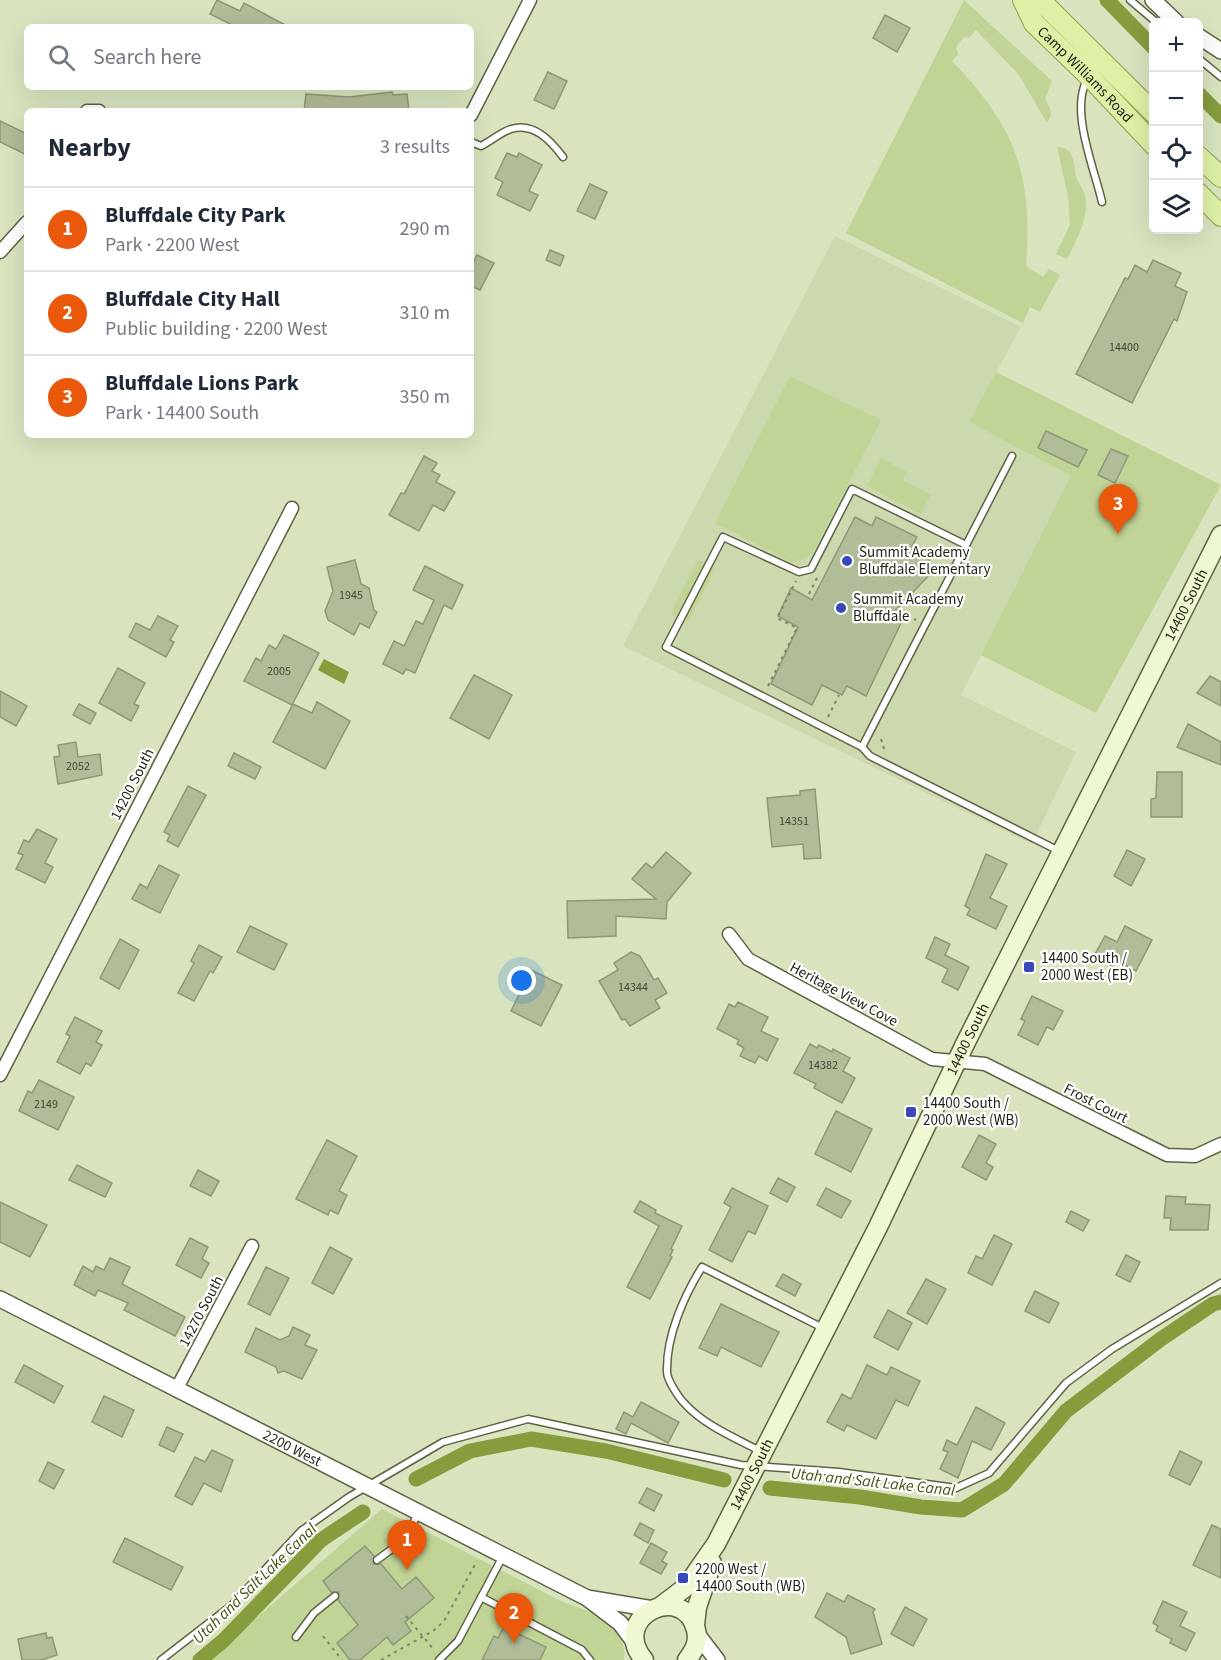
<!DOCTYPE html>
<meta charset="utf-8">
<style>
body{margin:0;font-family:"Source Sans 3",sans-serif;background:#f2f2f3;color:#1f2937}
.controls{position:absolute;right:18px;top:18px;display:grid;overflow:hidden;border-radius:9px;box-shadow:0 6px 24px #0002}
.controls button{width:54px;height:54px;display:grid;place-items:center;padding:0;border:0;border-bottom:2px solid #e0e1e3;background:#fff;color:#1f2937;font:30px sans-serif}
.you{position:absolute;left:522px;top:981px;width:21px;height:21px;margin:-15px;border:4px solid #fff;border-radius:50%;background:#1a73e8;box-shadow:0 0 0 9px #1a73e833}
.badge{display:grid;place-items:center;width:39px;height:39px;border-radius:50%;background:#ea580c;color:#fff;font-size:20px;font-weight:700}
.pin{position:absolute;translate:-50% -50px;filter:drop-shadow(0 2px 3px #0008)}
.pin::after{content:'';position:absolute;top:32px;width:21px;height:18px;background:inherit;clip-path:polygon(0 0,100% 0,50% 100%)}
.list{margin:0;padding:0;list-style:none}
h2{display:flex;justify-content:space-between;align-items:center;height:78px;margin:0;padding:0 24px;font-size:26px}
h2 small{font-size:20px;font-weight:400;color:#747a83}
.list li{display:grid;grid-template-columns:39px 1fr auto;gap:18px;align-items:center;box-sizing:border-box;height:84px;padding:0 24px;border-top:2px solid #e0e1e3}
.list b{display:block;font-size:22px;white-space:nowrap}
.list p{margin:0;font-size:20px;white-space:nowrap;color:#747a83}
.list em{font-size:20px;font-style:normal;color:#747a83}
.icon{flex:none;width:33px;height:33px;fill:none;stroke:currentColor;stroke-width:2;stroke-linecap:round;stroke-linejoin:round}
.map{position:relative;flex:none;width:1221px;height:1660px;overflow:hidden}
.search{position:absolute;background:#fff;box-shadow:0 6px 24px #0002;left:24px;top:24px;width:450px;height:66px;display:flex;align-items:center;gap:15px;box-sizing:border-box;padding:0 21px;border-radius:9px;color:#747a83;font-size:22px}
.panel{position:absolute;background:#fff;box-shadow:0 6px 24px #0002;left:24px;top:108px;width:450px;height:330px;border-radius:9px}
.map>svg:first-child{display:block}
</style>
<div class="map">
<svg width="1221" height="1660" viewBox="0 0 1221 1660">
<rect width="100%" height="100%" fill="#d9e4bf"/>
<polygon fill="#ccd8ad" points="835,236 1021,327 969,422 1071,476 961,695 1076,752 1032,844 623,646"/>
<g fill="#c1d395">
<path d="M964,0L1052,81L1045,99C1050,108 1054,113 1047,123L1019,75L976,30L969,38L964,37L956,47L958,54L952,61C1016,127 1033,175 1026,266L1043,277L1049,269L1060,275L1040,312L1030,307L1023,323L846,233Z"/>
<path d="M1057,147C1076,147 1073,166 1077,179C1080,186 1086,193 1086,201C1087,222 1076,241 1067,259L1056,254L1070,225L1068,196Z"/>
<polygon points="996,372 1221,485 1096,713 981,655 1071,476 969,422"/>
<polygon points="790,376 881,420 812,554 799,561 791,562 715,523"/>
<polygon points="881,458 907,472 903,480 931,495 921,514 867,486"/>
<polygon points="698,560 715,568 689,621 671,613"/>
<path d="M382,1509L567,1604C595,1612 628,1625 624,1660H208Z"/>
</g>
<polygon fill="#869c3d" points="324,659 349,672 344,684 318,670"/>
<g fill="none" stroke-linecap="round" stroke-linejoin="round">
<g stroke="#869c3d" stroke-width="15">
<polyline points="1107,0 1154,48"/>
<polyline points="1198,93 1221,116"/>
<polyline points="416,1479 470,1451 531,1439 606,1451 724,1480"/>
<polyline points="770,1488 860,1497 921,1507 962,1510 1004,1484 1066,1411 1161,1339 1213,1304 1221,1302"/>
<polyline points="200,1660 224,1640 321,1540 363,1512"/>
</g>
</g>
<g fill="#b1bc98" stroke="#8e9875" stroke-width="1.5">
<polygon points="217,0 240,11 244,3 289,27 236,27 210,14"/>
<polygon points="885,15 910,28 897,52 873,38"/>
<polygon points="548,72 567,81 554,109 534,100"/>
<polygon points="392,92 393,95 407,94 409,111 304,111 306,94 349,97"/>
<polygon points="0,121 27,134 27,155 0,142"/>
<polygon points="507,153 517,157 519,153 542,165 529,191 538,195 530,211 497,195 503,182 495,178"/>
<polygon points="590,184 607,192 595,219 577,211"/>
<polygon points="550,250 564,256 560,266 546,260"/>
<polygon points="477,255 494,263 480,290 471,286 471,267"/>
<polygon points="1153,260 1181,273 1175,286 1187,292 1177,321 1174,319 1132,403 1076,374 1125,278 1128,279 1135,265 1147,272"/>
<polygon points="1046,431 1087,450 1078,467 1038,448"/>
<polygon points="1111,449 1128,456 1115,483 1098,475"/>
<polygon points="424,456 437,463 432,471 440,475 436,482 455,492 444,511 433,505 419,531 389,515 401,493 404,494"/>
<polygon points="855,517 872,526 876,517 917,537 912,546 932,556 927,565 933,571 895,611 903,619 866,696 847,686 842,695 822,685 812,705 771,684 798,627 778,616 791,588 812,600"/>
<polygon points="355,560 361,584 369,588 374,610 377,612 369,628 360,623 354,635 328,620 325,611 333,591 327,567"/>
<polygon points="425,566 463,585 452,609 444,605 415,673 406,669 403,674 383,664 394,641 404,646 416,621 423,624 434,600 413,590"/>
<polygon points="158,616 178,626 170,640 174,642 166,657 129,637 136,623 150,630"/>
<polygon points="284,635 319,653 292,705 244,681 256,658 261,661 269,645 276,649"/>
<polygon points="118,668 145,683 134,704 139,706 131,721 99,703"/>
<polygon points="474,675 512,695 489,739 450,718"/>
<polygon points="1210,676 1221,682 1221,706 1197,693"/>
<polygon points="0,691 27,706 16,726 0,717"/>
<polygon points="317,702 350,721 325,769 273,742 293,704 312,713"/>
<polygon points="79,704 96,713 90,724 73,715"/>
<polygon points="1188,724 1221,742 1221,765 1177,747"/>
<polygon points="76,742 78,757 100,754 102,775 58,784 54,757 60,756 58,745"/>
<polygon points="234,753 261,767 255,779 228,766"/>
<polygon points="1157,772 1182,772 1182,817 1151,817 1151,799 1156,798"/>
<polygon points="188,786 206,795 178,847 167,841 170,835 164,832"/>
<polygon points="815,789 821,858 804,859 803,844 772,847 767,798 800,795 800,791"/>
<polygon points="37,829 57,839 45,863 53,867 45,883 16,869 23,855 18,853 24,840 29,842"/>
<polygon points="1127,850 1145,859 1131,886 1114,876"/>
<polygon points="666,852 691,873 667,902 666,919 616,916 616,936 568,938 567,901 656,899 632,879 646,863 652,868"/>
<polygon points="986,854 1007,864 990,898 1007,906 996,929 967,915 970,909 965,906"/>
<polygon points="159,865 179,875 160,913 132,899 140,884 147,888"/>
<polygon points="250,926 287,944 274,970 237,952"/>
<polygon points="1125,926 1152,940 1136,971 1115,960 1112,966 1094,956 1105,936 1117,942"/>
<polygon points="935,937 950,944 945,955 969,967 958,990 942,982 948,969 926,958"/>
<polygon points="120,939 139,950 119,989 100,978"/>
<polygon points="199,945 222,957 213,973 210,971 194,1001 178,993 194,963 191,961"/>
<polygon points="631,952 640,956 654,980 658,978 667,993 655,1000 660,1008 630,1026 625,1019 622,1020 599,981 618,970 614,963"/>
<polygon points="531,970 562,985 541,1026 511,1011"/>
<polygon points="1032,996 1063,1011 1053,1030 1047,1027 1038,1045 1018,1035 1025,1021 1021,1019"/>
<polygon points="738,1002 768,1017 761,1031 778,1039 767,1061 759,1056 755,1063 740,1056 744,1048 737,1044 739,1040 717,1029 729,1004 735,1007"/>
<polygon points="75,1017 102,1031 96,1042 102,1045 91,1066 86,1063 80,1074 57,1062 70,1036 66,1034"/>
<polygon points="810,1044 817,1048 819,1045 832,1052 833,1049 850,1058 843,1071 855,1078 842,1103 814,1088 816,1084 794,1073"/>
<polygon points="39,1080 74,1097 58,1130 19,1111 28,1091 32,1093"/>
<polygon points="836,1111 872,1129 851,1172 815,1154"/>
<polygon points="979,1135 996,1144 986,1163 993,1167 986,1180 962,1167"/>
<polygon points="327,1140 357,1156 339,1191 347,1195 338,1214 330,1210 328,1215 296,1199"/>
<polygon points="77,1165 112,1183 105,1197 69,1180"/>
<polygon points="198,1170 219,1181 211,1196 190,1186"/>
<polygon points="778,1178 795,1187 787,1202 770,1193"/>
<polygon points="732,1188 768,1206 755,1234 748,1231 732,1262 709,1250 731,1207 724,1203"/>
<polygon points="826,1188 851,1201 841,1218 817,1205"/>
<polygon points="1166,1196 1186,1197 1185,1204 1210,1205 1208,1230 1170,1230 1171,1218 1164,1218"/>
<polygon points="640,1201 656,1210 655,1213 682,1226 671,1249 673,1250 670,1256 672,1257 650,1299 627,1287 659,1226 634,1212"/>
<polygon points="0,1202 47,1225 30,1257 0,1242"/>
<polygon points="1071,1211 1089,1220 1083,1231 1066,1222"/>
<polygon points="994,1235 1012,1244 992,1285 968,1273 976,1256 982,1259"/>
<polygon points="190,1238 208,1247 202,1259 209,1263 201,1278 176,1265"/>
<polygon points="330,1247 352,1259 333,1294 312,1283"/>
<polygon points="1126,1255 1140,1262 1130,1282 1116,1275"/>
<polygon points="110,1258 130,1267 122,1284 185,1317 175,1336 124,1310 128,1303 98,1290 95,1296 74,1285 83,1266 93,1272 96,1266 104,1270"/>
<polygon points="266,1267 289,1278 270,1315 248,1304"/>
<polygon points="783,1274 801,1284 795,1296 776,1286"/>
<polygon points="926,1279 946,1289 927,1324 907,1313"/>
<polygon points="1035,1291 1059,1303 1049,1323 1025,1311"/>
<polygon points="721,1304 779,1332 761,1367 721,1347 717,1356 699,1348"/>
<polygon points="888,1310 912,1323 898,1350 874,1337"/>
<polygon points="293,1327 310,1335 305,1345 317,1350 302,1379 284,1371 278,1373 276,1367 245,1352 256,1328 280,1340 289,1336"/>
<polygon points="24,1365 63,1386 54,1403 15,1382"/>
<polygon points="867,1365 887,1375 891,1367 920,1381 908,1406 896,1400 876,1439 847,1425 844,1431 827,1422 842,1394 851,1399"/>
<polygon points="104,1396 134,1410 122,1437 92,1422"/>
<polygon points="641,1402 679,1422 668,1443 631,1423 626,1434 616,1429 624,1412 633,1417"/>
<polygon points="976,1407 1005,1423 991,1450 972,1441 958,1478 940,1469 948,1452 943,1450 947,1440 957,1445"/>
<polygon points="167,1427 183,1434 174,1452 159,1445"/>
<polygon points="212,1450 233,1460 221,1492 204,1483 192,1505 175,1496 195,1457 205,1462"/>
<polygon points="1180,1451 1202,1462 1190,1485 1169,1475"/>
<polygon points="48,1462 64,1470 54,1489 39,1481"/>
<polygon points="647,1488 662,1495 654,1511 639,1503"/>
<polygon points="640,1523 654,1530 648,1543 634,1535"/>
<polygon points="1212,1525 1221,1529 1221,1578 1193,1565"/>
<polygon points="125,1538 183,1567 171,1590 113,1562"/>
<polygon points="651,1543 667,1552 662,1561 667,1564 661,1574 640,1563"/>
<polygon points="365,1546 374,1556 373,1564 381,1564 402,1589 416,1577 434,1598 405,1622 411,1631 393,1645 387,1637 360,1660 350,1660 337,1643 358,1625 338,1600 339,1592 331,1592 323,1581"/>
<polygon points="827,1593 844,1602 848,1595 875,1609 873,1612 882,1644 851,1654 846,1637 815,1617"/>
<polygon points="1163,1601 1187,1612 1180,1626 1195,1633 1186,1651 1170,1643 1172,1639 1156,1631 1158,1626 1153,1623"/>
<polygon points="905,1607 927,1619 913,1646 891,1634"/>
<polygon points="504,1627 546,1647 540,1660 482,1660 494,1636 498,1638"/>
<polygon points="46,1633 47,1638 52,1637 57,1655 42,1660 22,1660 18,1639"/>
</g>
<g fill="none" stroke-linecap="round" stroke-linejoin="round">
<g stroke="#5b6444" stroke-width="9">
<g id="service">
<polyline points="1130,0 1156,22"/>
<polyline points="1198,58 1221,77"/>
<path d="M1088,78C1069,109 1094,167 1102,202"/>
<path d="M471,142L481,146C491,141 501,132 511,129C534,122 551,141 563,157"/>
<polyline points="966,545 852,489 811,569 799,572 723,537 666,647 862,747 870,756 1059,851"/>
<polyline points="862,747 1012,456"/>
<path d="M760,1451C735,1438 704,1425 685,1404C679,1398 667,1380 667,1372C666,1336 684,1296 702,1267L823,1328"/>
<polyline points="377,1560 404,1540 419,1512"/>
<polyline points="481,1597 582,1650 590,1660"/>
<polyline points="296,1637 314,1613 335,1596"/>
<polyline points="161,1660 232,1605 301,1531 349,1497 443,1442 528,1419 741,1465 839,1472 956,1488 989,1473 1066,1383 1112,1349 1221,1283"/>
<polyline points="439,1660 458,1641 503,1556"/>
</g>
</g>
<g stroke="#5b6444" stroke-width="15">
<g id="minor">
<polyline points="87,111 99,111"/>
<polyline points="471,115 530,0"/>
<polyline points="0,252 27,222"/>
<polyline points="729,934 748,959 932,1059 985,1064 1167,1155 1195,1156 1221,1144"/>
<polyline points="0,1075 292,508"/>
<polyline points="176,1390 252,1246"/>
</g>
</g>
<g stroke="#5b6444" stroke-width="18">
<g id="tertiary">
<polyline points="1153,0 1176,22"/>
<polyline points="1198,36 1221,51"/>
<path id="s1" d="M0,1299L587,1598L620,1623L635,1643"/>
<polyline points="587,1598 653,1609"/>
<polyline points="697,1634 717,1660"/>
</g>
</g>
<g stroke="#5b6444" stroke-width="21">
<g id="secondary">
<path id="s2" d="M661,1606L686,1587L716,1544L878,1227L964,1046L1221,535"/>
<polyline points="695,1625 697,1607 712,1563"/>
<path d="M644,1660C608,1616 684,1581 696,1630C699,1642 694,1651 687,1660"/>
</g>
</g>
<g stroke="#8da24c" stroke-width="22">
<g id="primary">
<path id="s3" d="M1023,0L1034,23L1089,76L1154,145"/>
<polyline points="1036,0 1042,2 1154,113"/>
<polyline points="1198,156 1221,177"/>
<polyline points="1198,193 1221,216"/>
</g>
</g>
<g stroke="#7e856b" stroke-width="2" stroke-dasharray="3 4.5" stroke-linecap="butt">
<polyline points="809,594 817,578"/>
<polyline points="912,595 926,601"/>
<polyline points="901,612 916,620"/>
<polyline points="768,686 797,628 777,618 796,581"/>
<polyline points="828,717 839,695"/>
<polyline points="881,739 885,752"/>
<polyline points="406,1616 434,1650"/>
<polyline points="516,1633 520,1627"/>
<polyline points="323,1636 342,1660"/>
<polyline points="381,1660 433,1631 444,1621 477,1561"/>
</g>
<use href="#service" stroke="#fff" stroke-width="6"/>
<use href="#minor" stroke="#fff" stroke-width="12"/>
<use href="#tertiary" stroke="#fff" stroke-width="15"/>
<use href="#secondary" stroke="#eef8d2" stroke-width="18"/>
<use href="#primary" stroke="#def0a6" stroke-width="20"/>
</g>
<g fill="#3748bb" stroke="#fff" stroke-width="2">
<circle cx="847" cy="561" r="6"/>
<circle cx="841" cy="608" r="6"/>
<rect x="1023" y="961" width="12" height="12" rx="3"/>
<rect x="905" y="1106" width="12" height="12" rx="3"/>
<rect x="677" y="1572" width="12" height="12" rx="3"/>
</g>
<g text-anchor="middle" stroke-width="4.5" stroke-linejoin="round" paint-order="stroke">
<g font-size="12" fill="#444936">
<text x="1124" y="351">14400</text>
<text x="351" y="599">1945</text>
<text x="279" y="675">2005</text>
<text x="78" y="770">2052</text>
<text x="794" y="825">14351</text>
<text x="633" y="991">14344</text>
<text x="823" y="1069">14382</text>
<text x="46" y="1108">2149</text>
</g>
<g font-size="15" fill="#1f2315" stroke="#fff">
<text dy="5" stroke="none"><textPath href="#s3" startOffset="98">Camp Williams Road</textPath></text>
<text dy="5" stroke="none"><textPath href="#s2" startOffset="1134">14400 South</textPath></text>
<text transform="translate(132 784) rotate(-63)" y="5">14200 South</text>
<text transform="translate(844 994) rotate(28)" y="5">Heritage View Cove</text>
<text dy="5" stroke="none"><textPath href="#s2" startOffset="648">14400 South</textPath></text>
<text transform="translate(1096 1103) rotate(27)" y="5">Frost Court</text>
<text transform="translate(201 1311) rotate(-62)" y="5">14270 South</text>
<text dy="5" stroke="none"><textPath href="#s1" startOffset="328">2200 West</textPath></text>
<text dy="5" stroke="none"><textPath href="#s2" startOffset="162">14400 South</textPath></text>
</g>
<g font-size="15" fill="#1f2315" stroke="#fff" text-anchor="start">
<text x="859" y="557">Summit Academy<tspan x="859" dy="17">Bluffdale Elementary</tspan></text>
<text x="853" y="604">Summit Academy<tspan x="853" dy="17">Bluffdale</tspan></text>
<text x="1041" y="963">14400 South /<tspan x="1041" dy="17">2000 West (EB)</tspan></text>
<text x="923" y="1108">14400 South /<tspan x="923" dy="17">2000 West (WB)</tspan></text>
<text x="695" y="1574">2200 West /<tspan x="695" dy="17">14400 South (WB)</tspan></text>
</g>
<g font-size="16" font-style="italic" fill="#44530c" stroke="#fff">
<text transform="translate(873 1481) rotate(6)" y="6">Utah and Salt Lake Canal</text>
<text transform="translate(254 1583) rotate(-44)" y="6">Utah and Salt Lake Canal</text>
</g>
</g>
</svg>
<div class="controls">
<button>+</button>
<button>−</button>
<button><svg class="icon" aria-label="locate" viewBox="0 0 24 24"><circle cx="12" cy="12" r="6"/><path d="M12 2v4M12 18v4M2 12h4M18 12h4"/></svg></button>
<button><svg class="icon" aria-label="layers" viewBox="0 0 24 24"><path d="M12 4l9 5-9 5-9-5zM3 14l9 5 9-5"/></svg></button>
</div>
<div class="you"></div>
<div class="pin badge" style="left:407px;top:1570px">1</div>
<div class="pin badge" style="left:514px;top:1643px">2</div>
<div class="pin badge" style="left:1118px;top:534px">3</div>
<div class="search"><svg class="icon" aria-label="search" viewBox="0 0 24 24"><circle cx="10" cy="10" r="6"/><path d="M15 15l6 6"/></svg>Search here</div>
<section class="panel">
<h2>Nearby<small>3 results</small></h2>
<ul class="list">
<li><span class="badge">1</span><div><b>Bluffdale City Park</b><p>Park · 2200 West</p></div><em>290 m</em></li>
<li><span class="badge">2</span><div><b>Bluffdale City Hall</b><p>Public building · 2200 West</p></div><em>310 m</em></li>
<li><span class="badge">3</span><div><b>Bluffdale Lions Park</b><p>Park · 14400 South</p></div><em>350 m</em></li>
</ul>
</section>
</div>
